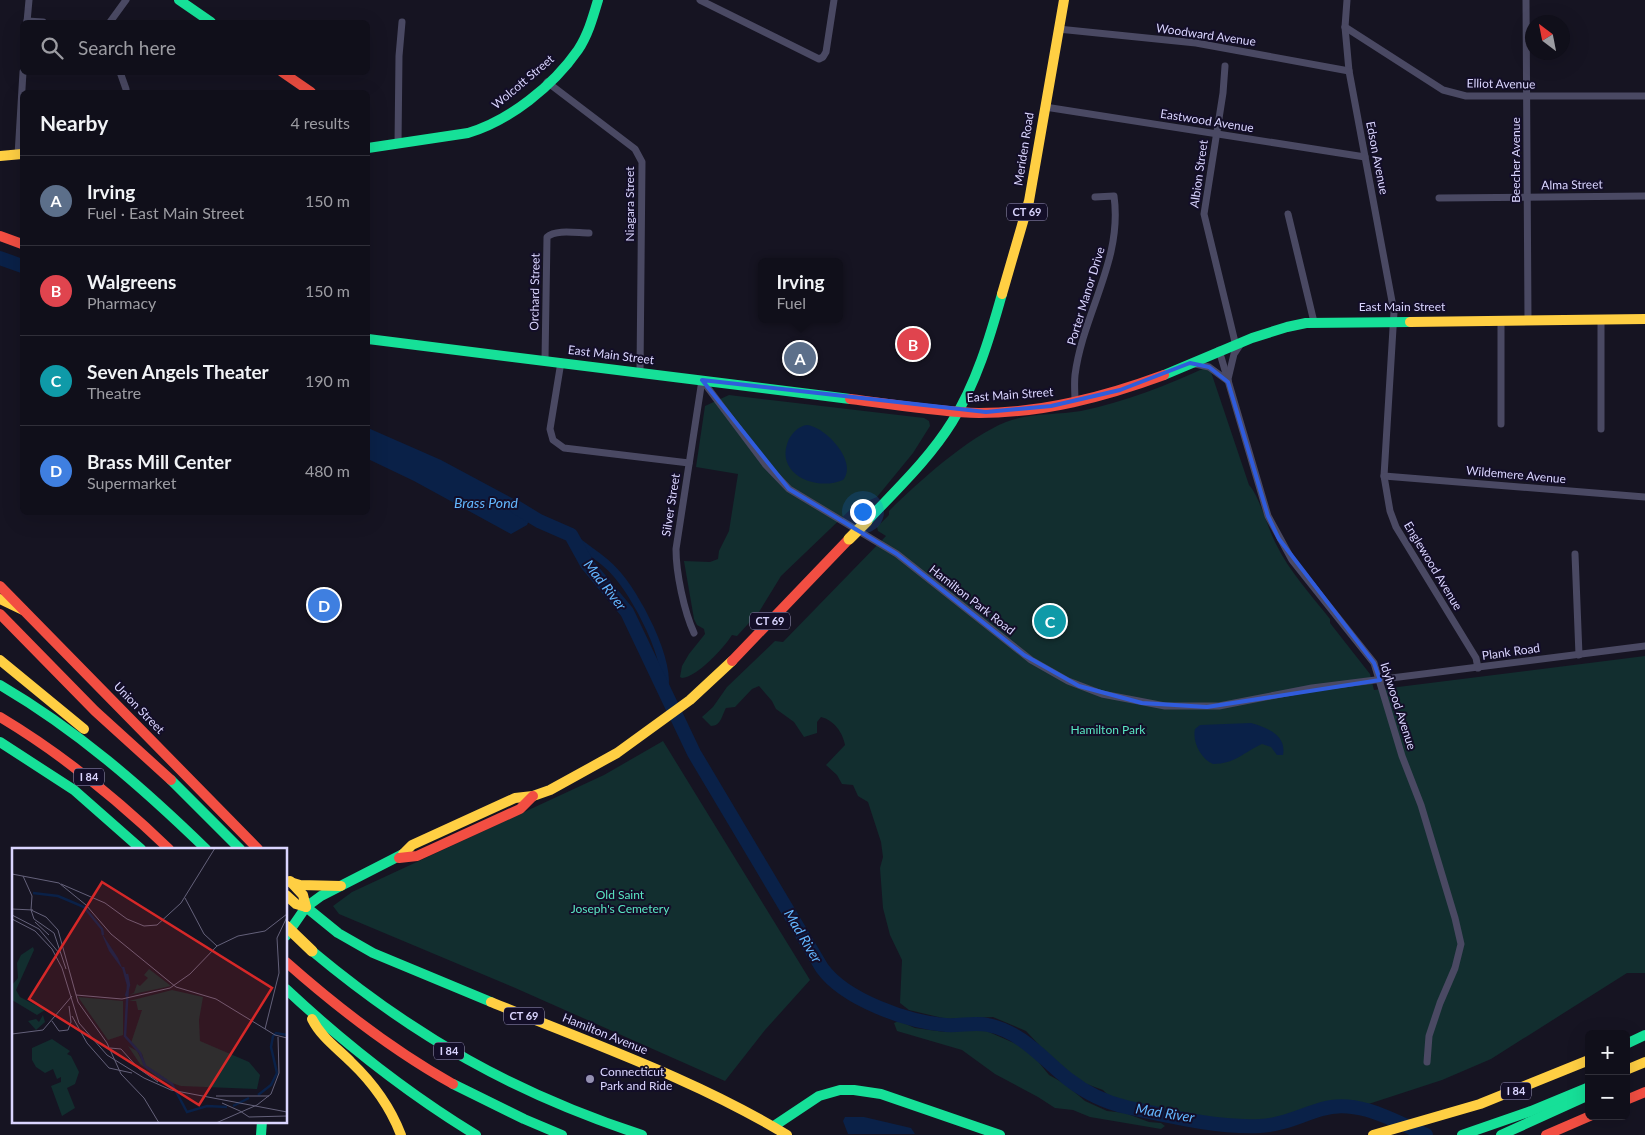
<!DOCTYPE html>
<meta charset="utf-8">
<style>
body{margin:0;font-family:Lato,sans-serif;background:#191823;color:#f1f3f6}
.controls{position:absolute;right:15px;bottom:15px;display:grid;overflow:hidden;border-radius:8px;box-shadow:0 5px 20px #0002}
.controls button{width:45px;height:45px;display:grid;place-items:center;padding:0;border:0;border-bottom:1px solid #302f39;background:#100f1a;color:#f1f3f6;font:25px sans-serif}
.compass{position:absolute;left:1525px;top:15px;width:45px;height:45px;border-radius:50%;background:#100f1a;box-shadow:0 5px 20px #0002;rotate:328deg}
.you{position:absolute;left:862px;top:511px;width:18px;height:18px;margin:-12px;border:4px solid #fff;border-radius:50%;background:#1a73e8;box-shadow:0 0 0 8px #1a73e833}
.badge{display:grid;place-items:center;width:32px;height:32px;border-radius:50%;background:#9591b2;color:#fff;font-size:16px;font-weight:700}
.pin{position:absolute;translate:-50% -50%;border:2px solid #fff;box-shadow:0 1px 5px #0006}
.popup{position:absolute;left:758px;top:258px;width:85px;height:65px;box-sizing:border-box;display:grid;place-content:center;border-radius:8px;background:#100f1a;filter:drop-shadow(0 1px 4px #0005);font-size:16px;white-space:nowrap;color:#9c9ca2}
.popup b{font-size:19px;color:#f1f3f6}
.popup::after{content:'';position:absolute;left:50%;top:100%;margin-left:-10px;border:10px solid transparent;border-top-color:#100f1a}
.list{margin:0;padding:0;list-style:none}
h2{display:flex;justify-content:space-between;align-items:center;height:65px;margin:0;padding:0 20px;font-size:21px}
h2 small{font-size:16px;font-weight:400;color:#9c9ca2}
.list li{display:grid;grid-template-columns:32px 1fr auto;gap:15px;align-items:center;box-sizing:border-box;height:90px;padding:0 20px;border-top:1px solid #302f39}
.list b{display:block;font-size:19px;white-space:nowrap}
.list p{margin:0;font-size:16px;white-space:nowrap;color:#9c9ca2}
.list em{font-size:16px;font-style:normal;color:#9c9ca2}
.icon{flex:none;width:28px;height:28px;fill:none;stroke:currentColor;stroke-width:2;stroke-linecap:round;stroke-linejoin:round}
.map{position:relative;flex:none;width:1645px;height:1135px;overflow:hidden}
.search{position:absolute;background:#100f1a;box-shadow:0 5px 20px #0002;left:20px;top:20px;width:350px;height:55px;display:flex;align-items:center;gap:12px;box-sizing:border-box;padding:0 18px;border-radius:8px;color:#9c9ca2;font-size:19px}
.panel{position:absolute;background:#100f1a;box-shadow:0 5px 20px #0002;left:20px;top:90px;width:350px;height:425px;border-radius:8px}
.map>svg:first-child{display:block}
</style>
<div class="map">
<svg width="1645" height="1135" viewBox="0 0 1645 1135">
<rect width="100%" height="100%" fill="#161422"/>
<g fill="#122e2f">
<path d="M1209,366L1249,485C1259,495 1268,529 1276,544C1289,571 1312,596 1330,619V623L1370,674L1374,690L1645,656V973H1627L1491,1059L1442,1080L1344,1112L1335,1111L1265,1129L1145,1115L1121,1109L1103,1100L1108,1095L1103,1090L1081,1082L1059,1066L1026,1031L993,1017L947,1019L909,1010L900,1003L902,960L890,935L883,908L880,868L883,857L881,842L868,802L858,796L853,785L842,784L837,775L826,765L845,745C843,733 834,720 821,717L817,722V733L804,737L794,722L776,709L772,701L759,686L752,689L735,707L726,708C722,715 721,726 711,726L702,717L713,707L727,687L775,641L783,642L886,536L878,531L877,527L889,515V511C917,483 968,437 1006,422C1028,413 1057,415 1081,411C1125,402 1168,385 1209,366Z"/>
<path d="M729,395L924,418L929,421L930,426L913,453L877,497L853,507L781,576L759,612L737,636L732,635C724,648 697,677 682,678L680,677L682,666L689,654L705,634L704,629L697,625L694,619L684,561L710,562L718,559L719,551L729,531L738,474L696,467L705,406Z"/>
<polygon points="663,741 810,980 765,1030 725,1081 513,987 339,914 333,906 352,892 604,775"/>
<polygon points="899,1021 915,1028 945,1032 982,1029 1028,1049 1049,1075 1065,1084 1085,1101 1107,1111 1125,1113 1149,1122 1161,1123 1165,1126 1161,1129 1090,1117 1073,1110 1055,1108 1038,1097 995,1074 962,1050 897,1031 894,1023"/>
</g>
<g fill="#0a2148">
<path d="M807,425C826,427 858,462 843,480C815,492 773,473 789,439C793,432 799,426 807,425Z"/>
<polygon points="368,428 441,460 525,505 531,516 527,525 511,534 414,481 368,459"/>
<path d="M1251,723C1266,727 1287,735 1283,755H1277L1271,747L1262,744C1244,752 1235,764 1213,764C1201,759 1192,742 1195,729L1200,725Z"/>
<polygon points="845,1117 864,1117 911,1128 915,1134 848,1134 843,1121"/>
</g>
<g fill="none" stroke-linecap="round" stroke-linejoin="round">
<path stroke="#0a2148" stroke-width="8" d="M572,537C585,549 602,557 614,571C636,594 671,660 664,692"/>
<g stroke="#0a2148" stroke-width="14">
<polyline points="0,258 22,266"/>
<path d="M516,507L539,521L571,535L587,564L627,612L694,753L822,968C845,1000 908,1022 946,1025C960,1026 975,1022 988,1025C1022,1032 1043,1059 1068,1079C1086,1093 1104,1102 1126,1107C1168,1116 1217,1128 1260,1126C1283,1125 1301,1115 1322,1109C1357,1098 1395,1121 1426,1135"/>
</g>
<g stroke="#4a4963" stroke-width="7">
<polyline points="700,0 819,59 823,57 826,52 834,0"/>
<polyline points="1347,0 1345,27 1349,71 1394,312 1384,476 1390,511 1396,527 1476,658 1478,668"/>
<polyline points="1526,0 1528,320"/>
<polyline points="27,21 43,22"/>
<polyline points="27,22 29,0"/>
<polyline points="110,22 126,0"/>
<polyline points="1345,27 1443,90 1466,96 1645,96"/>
<polyline points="1058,29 1196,43 1349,71"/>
<polyline points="1225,66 1223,93 1204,214 1235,342"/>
<polyline points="120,72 126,89"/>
<polyline points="547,82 635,149 642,162 640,372"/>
<polyline points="1045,107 1365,157"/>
<polyline points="398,144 399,56 402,22"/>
<polyline points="18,155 23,72"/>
<polyline points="1439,198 1645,196"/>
<polyline points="1288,214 1314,322"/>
<polyline points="1501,320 1501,424"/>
<polyline points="1219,350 1268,516 1292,560 1374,663 1402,756 1421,805 1455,918 1461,944 1455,968 1440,1003 1429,1036 1427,1062"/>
<path d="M545,360L547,237C556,229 577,233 589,233"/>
<polyline points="561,362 550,429 553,440 564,448 689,463"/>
<polyline points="1191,363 1209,367 1228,381"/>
<polyline points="1228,379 1234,354 1242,342"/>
<polyline points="702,380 765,464 789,489 897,554 1031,660 1068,681 1102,694 1165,706 1219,706 1312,688 1645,646"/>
<path d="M1075,402C1075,393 1074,384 1075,375C1083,313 1123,260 1114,196L1095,197"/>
<polyline points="1601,429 1601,319"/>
<polyline points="1384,476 1645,497"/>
<polyline points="1575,554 1579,655"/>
<path d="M694,633C684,611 676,573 676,549L702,380"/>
</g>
<g stroke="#16e098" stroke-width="10">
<polyline points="179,0 211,22"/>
<path d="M368,148L468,133C509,121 553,86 578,50C588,35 593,17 598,0"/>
<polyline points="368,339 850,399"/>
<polyline points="1164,375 1252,338 1287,327 1306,323 1410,322"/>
<path d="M867,521C897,489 929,459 952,422C976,384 990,337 1002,294"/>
<path d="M0,685C77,730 142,787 206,849"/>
<polyline points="0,742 74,790 141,849"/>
<polyline points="171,780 240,849"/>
<polyline points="403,854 321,896 306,907 338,933 373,953 491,1002"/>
<polyline points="286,936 306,907"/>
<path d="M312,951C415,1037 514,1093 642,1135"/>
<path d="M286,989C345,1044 407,1093 476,1135"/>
<polyline points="1626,1044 1645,1035"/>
<polyline points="453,1084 524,1119 562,1135"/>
<polyline points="774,1126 819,1096 840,1090 854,1090 881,1094 1000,1135"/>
<polyline points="261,1135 262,1121"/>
<polyline points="1462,1135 1531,1111 1589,1087"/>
<polyline points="1501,1135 1587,1096"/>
</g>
<g stroke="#ffcf43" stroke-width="10">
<polyline points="0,156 22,154"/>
<polyline points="1002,294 1029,201 1064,0"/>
<polyline points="1410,322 1645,319"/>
<polyline points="0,599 23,610"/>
<polyline points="0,660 84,729"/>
<polyline points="403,854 412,845 515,798 533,796 550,790 617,753 690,700 732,661"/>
<polyline points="290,881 303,895 306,907"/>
<polyline points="290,882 300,885 341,886"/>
<polyline points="286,895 296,904 306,907"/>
<path d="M491,1002C590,1043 695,1079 787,1135"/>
<path d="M312,1019C321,1037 337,1048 351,1062C373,1083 390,1106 401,1135"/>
<polyline points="1626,1070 1645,1062"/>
<polyline points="1373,1135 1480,1104 1589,1060"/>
</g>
<g stroke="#f24e42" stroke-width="10">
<polyline points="282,72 311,92"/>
<polyline points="0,236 22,244"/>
<path d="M850,399C892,404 936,412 979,413C1043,413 1104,397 1164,375"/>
<polyline points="0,586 258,849"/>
<polyline points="0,614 95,711 171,780"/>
<polyline points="732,661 849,539"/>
<path d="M0,717C62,754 117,799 169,849"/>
<polyline points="399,858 417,856 520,809 533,796"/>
<path d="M286,962C338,1008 392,1050 453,1084"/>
<polyline points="1626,1100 1645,1092"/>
<polyline points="1546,1135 1590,1116"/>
</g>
<g stroke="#ffcf43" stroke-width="11">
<polyline points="849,539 867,521"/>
<polyline points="286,926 312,951"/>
</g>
</g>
<path fill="none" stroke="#305cdc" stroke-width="4" stroke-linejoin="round" d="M1190,363L1209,367L1228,382L1268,516L1279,539L1374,663L1380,680L1207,707L1142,703L1079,686L1024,655L897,554L789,489L702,380L986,412L1051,406L1120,390Z"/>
<circle fill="#9591b2" stroke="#130e28" stroke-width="2" cx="590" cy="1079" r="5"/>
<g text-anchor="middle" stroke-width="4" stroke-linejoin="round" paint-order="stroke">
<g fill="#130e28" stroke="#9e99be" stroke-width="1">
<rect x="1007" y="203.5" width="40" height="17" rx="4"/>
<rect x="750" y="612.5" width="40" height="17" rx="4"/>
<rect x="74" y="768.5" width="30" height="17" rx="4"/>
<rect x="504" y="1007.5" width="40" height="17" rx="4"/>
<rect x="434" y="1042.5" width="30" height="17" rx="4"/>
<rect x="1501" y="1082.5" width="30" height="17" rx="4"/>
</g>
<g font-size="11" font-weight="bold" fill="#dad5ff">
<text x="1027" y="216">CT 69</text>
<text x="770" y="625">CT 69</text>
<text x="89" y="781">I 84</text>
<text x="524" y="1020">CT 69</text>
<text x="449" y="1055">I 84</text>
<text x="1516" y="1095">I 84</text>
</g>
<g font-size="12" fill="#dad5ff" stroke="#130e28">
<text transform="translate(1206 35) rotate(8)" y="4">Woodward Avenue</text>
<text transform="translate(523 82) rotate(-40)" y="4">Wolcott Street</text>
<text transform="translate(1501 84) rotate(1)" y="4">Elliot Avenue</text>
<text transform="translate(1207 121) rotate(9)" y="4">Eastwood Avenue</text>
<text transform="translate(1024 149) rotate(-81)" y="4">Meriden Road</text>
<text transform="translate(1377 158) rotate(79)" y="4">Edson Avenue</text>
<text transform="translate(1516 160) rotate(-90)" y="4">Beecher Avenue</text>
<text transform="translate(1199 174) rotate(-82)" y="4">Albion Street</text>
<text transform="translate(1572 185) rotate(-1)" y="4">Alma Street</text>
<text transform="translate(630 204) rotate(-90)" y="4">Niagara Street</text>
<text transform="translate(535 292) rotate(-89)" y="4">Orchard Street</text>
<text transform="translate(1086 296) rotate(-73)" y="4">Porter Manor Drive</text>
<text x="1402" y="311">East Main Street</text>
<text transform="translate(611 355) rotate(7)" y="4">East Main Street</text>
<text transform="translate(1010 395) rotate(-4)" y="4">East Main Street</text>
<text transform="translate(1516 475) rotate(5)" y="4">Wildemere Avenue</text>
<text transform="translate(671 505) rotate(-81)" y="4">Silver Street</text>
<text transform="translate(1433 566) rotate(59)" y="4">Englewood Avenue</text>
<text transform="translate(972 600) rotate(38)" y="4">Hamilton Park Road</text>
<text transform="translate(1511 652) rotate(-8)" y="4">Plank Road</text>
<text transform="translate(1398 706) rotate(72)" y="4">Idylwood Avenue</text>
<text transform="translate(139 708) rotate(46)" y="4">Union Street</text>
<text transform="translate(605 1034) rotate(22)" y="4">Hamilton Avenue</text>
</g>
<g font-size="12" fill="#5ae7c3" stroke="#130e28">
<text x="1108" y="734">Hamilton Park</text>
<text x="620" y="899">Old Saint<tspan x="620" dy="14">Joseph's Cemetery</tspan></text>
</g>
<g font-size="12" fill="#dad5ff" stroke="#130e28" text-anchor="start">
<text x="600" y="1076">Connecticut<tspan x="600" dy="14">Park and Ride</tspan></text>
</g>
<g font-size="14" font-style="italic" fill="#63b7ff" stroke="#130e28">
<text x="486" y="508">Brass Pond</text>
<text transform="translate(605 585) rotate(52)" y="5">Mad River</text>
<text transform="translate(803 936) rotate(59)" y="5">Mad River</text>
<text transform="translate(1165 1113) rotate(9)" y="5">Mad River</text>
</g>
</g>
<g transform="translate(12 848)">
<rect width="275" height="275" fill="#161422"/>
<path d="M21,99L22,102L4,142L8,149L33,162L25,167L0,152V137L6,130L5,115L9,107ZM137,121L159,138L117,147L122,145L125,136L128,138L136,130L132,127ZM160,142L191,149L187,172L188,193L237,214L248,227L245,241L169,238L148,231L128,216L116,198L125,203L134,220L130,206L119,195L130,162H126L124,153H117ZM66,149L111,153V187L96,192ZM31,167L33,174L24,182L16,173L24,171L27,174ZM40,191L58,203L55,206L59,208L67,224L63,236L55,240L63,260L50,268L39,238L49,234V229L45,231L41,221L33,225L24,219L20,212V200Z" fill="#122e2f"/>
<path d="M89,84L106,110L111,122L97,103Z" fill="#0a2148"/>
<path fill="none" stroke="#0a2148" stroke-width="2.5" d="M21,45L46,48L72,59L90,81L91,87M111,119L116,137L113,188L128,205L133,218L160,236L175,264L195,258L215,259M114,148L117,137L115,126M246,247L259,237L265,225L259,199L261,188L264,185L275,187M221,258L237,250"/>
<path fill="none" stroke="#64617a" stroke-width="1" d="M0,26L47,35L74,57L99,86L164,139L204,151L263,187L275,190M11,28L20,48L19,62M49,36L93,55L115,71L132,78L145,77L169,55L203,0M173,50L192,86L205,98M0,61L21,62M19,62L34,69L46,82L66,154L95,195L109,226L132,250L147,275M19,62L22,71L42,85L54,121M0,67L27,81L47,105M0,71L23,83L40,101L50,120L67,175L95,207L132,230L159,242L275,264M23,74L37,87M64,147L110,151L158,140L178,126L205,98L226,88L253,83L275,66M60,168L75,195L97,220L120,225M40,173L47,183L56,182L59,174L57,158M253,181L267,125L265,90L275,69M0,186L31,182L60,148M98,200L109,201L126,220L146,234M204,248H257M210,255L228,263M228,263L237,269L275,268M204,275L245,257L259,246L267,225L266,189"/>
<path fill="#d62828" fill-opacity="0.15" stroke="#d62828" stroke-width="2.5" d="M90,34L260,140L187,257L17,151Z"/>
<rect width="275" height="275" fill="none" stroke="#dad5ff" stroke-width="2.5"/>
</g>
</svg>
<div class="controls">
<button>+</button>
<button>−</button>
</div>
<svg class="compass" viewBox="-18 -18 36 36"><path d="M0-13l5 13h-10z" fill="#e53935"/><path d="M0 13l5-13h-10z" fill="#9c9ca2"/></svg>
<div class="you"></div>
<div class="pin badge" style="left:800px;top:358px;background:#5c6f8a">A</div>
<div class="popup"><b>Irving</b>Fuel</div>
<div class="pin badge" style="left:913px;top:344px;background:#e0444e">B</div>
<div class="pin badge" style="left:1050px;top:621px;background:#0f9aa8">C</div>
<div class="pin badge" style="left:324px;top:605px;background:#3f7fe0">D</div>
<div class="search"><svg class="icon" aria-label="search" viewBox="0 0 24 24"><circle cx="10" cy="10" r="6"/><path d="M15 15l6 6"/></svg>Search here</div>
<section class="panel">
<h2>Nearby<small>4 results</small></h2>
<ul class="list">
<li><span class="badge" style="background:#5c6f8a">A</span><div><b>Irving</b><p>Fuel · East Main Street</p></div><em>150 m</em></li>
<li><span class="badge" style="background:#e0444e">B</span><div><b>Walgreens</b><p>Pharmacy</p></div><em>150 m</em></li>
<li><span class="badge" style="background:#0f9aa8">C</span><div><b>Seven Angels Theater</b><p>Theatre</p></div><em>190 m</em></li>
<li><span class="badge" style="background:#3f7fe0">D</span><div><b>Brass Mill Center</b><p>Supermarket</p></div><em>480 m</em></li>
</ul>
</section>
</div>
